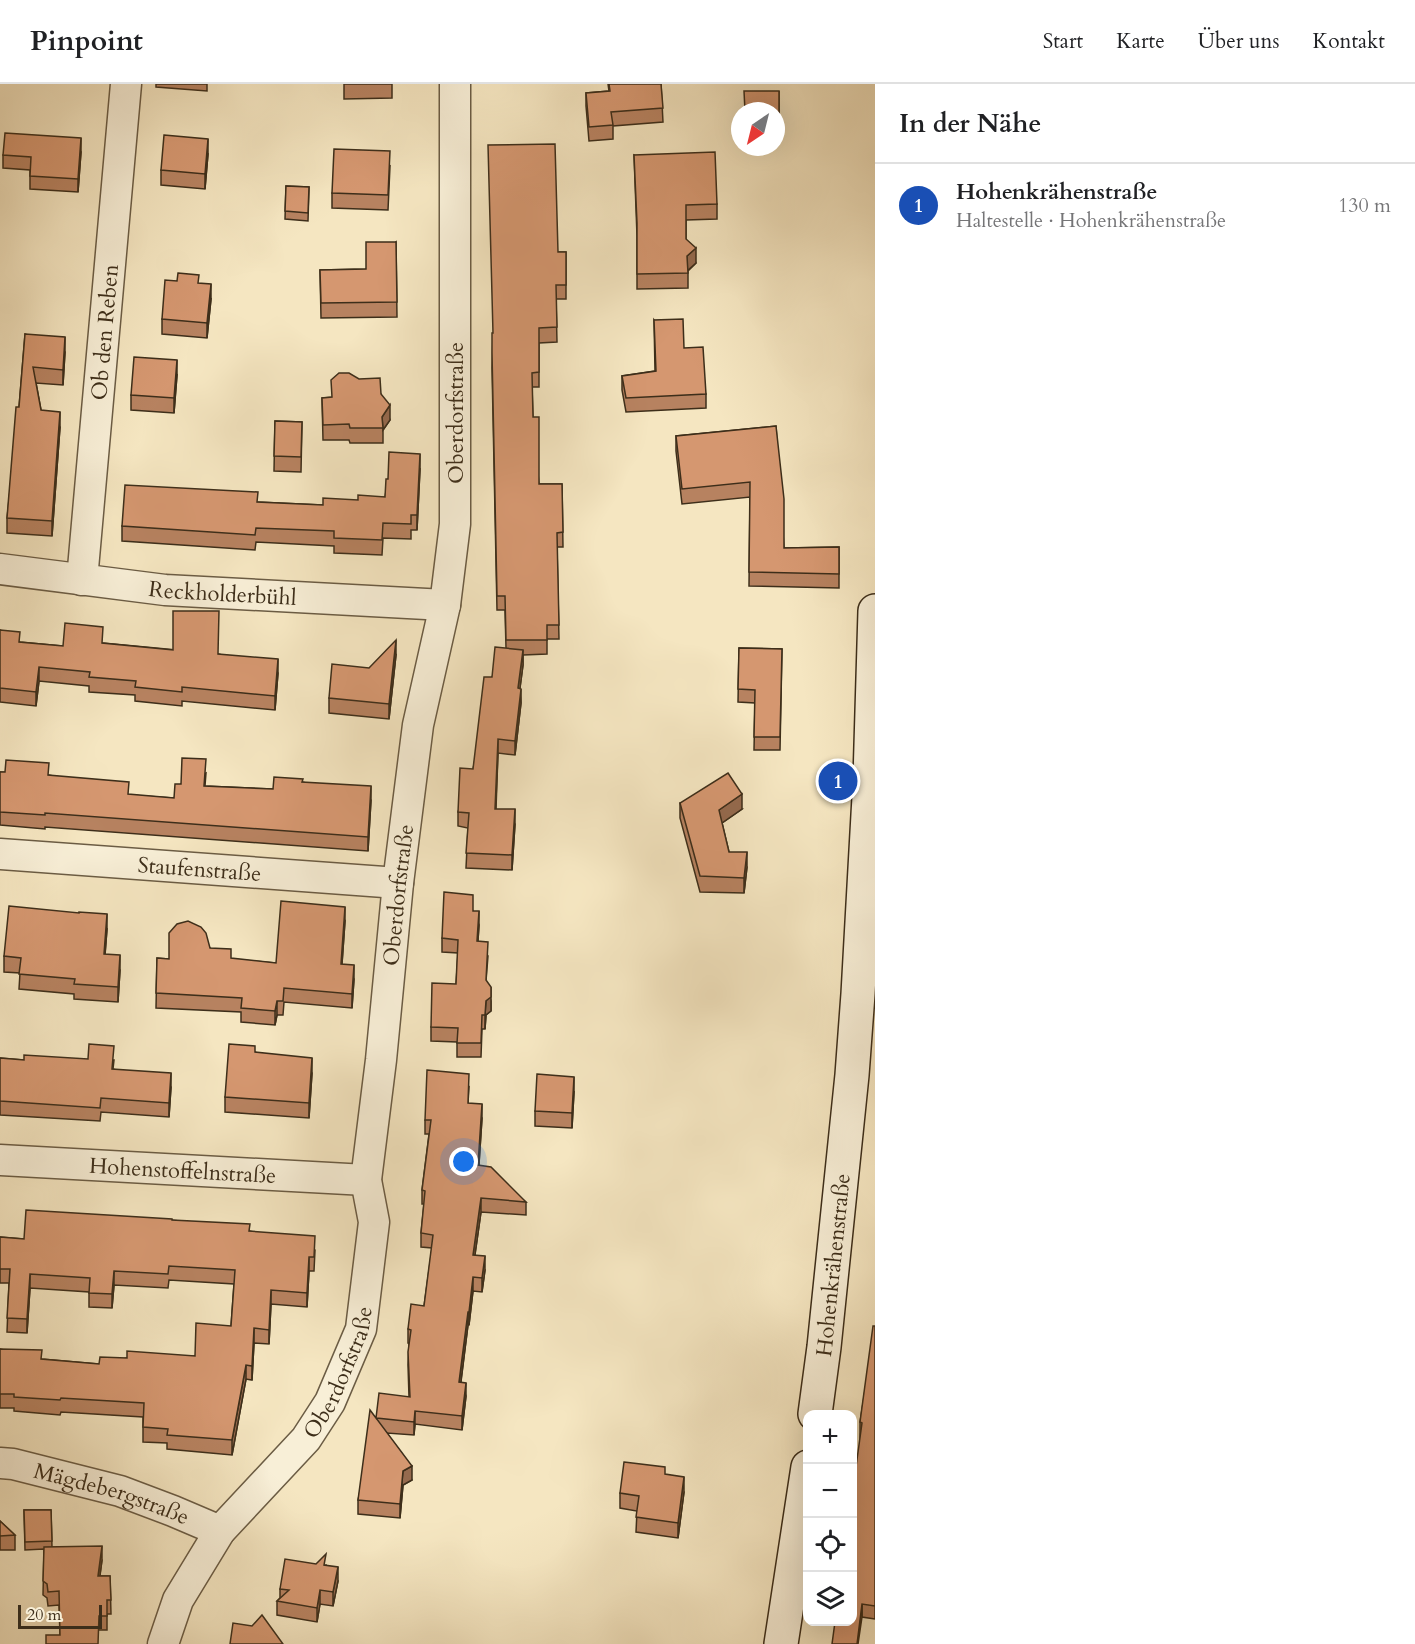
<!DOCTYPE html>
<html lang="de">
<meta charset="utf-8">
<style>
body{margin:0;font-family:Cardo,serif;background:#f2f2f2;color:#202124}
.controls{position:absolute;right:18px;bottom:18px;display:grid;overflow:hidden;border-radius:12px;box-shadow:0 6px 24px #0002}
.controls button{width:54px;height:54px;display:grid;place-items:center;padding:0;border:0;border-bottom:2px solid #e0e0e0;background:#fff;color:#202124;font:30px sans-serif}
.compass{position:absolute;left:731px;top:18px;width:54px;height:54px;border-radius:50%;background:#fff;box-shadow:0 6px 24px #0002;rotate:215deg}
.scale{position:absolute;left:18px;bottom:15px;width:84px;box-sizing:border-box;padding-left:6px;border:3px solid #3d2e1a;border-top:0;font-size:16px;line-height:21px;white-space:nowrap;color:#3d2e1a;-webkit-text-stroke:4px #f8efd7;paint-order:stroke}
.you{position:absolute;left:464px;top:1078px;width:21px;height:21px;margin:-15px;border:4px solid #fff;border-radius:50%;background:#1a73e8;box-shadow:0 0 0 9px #1a73e833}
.badge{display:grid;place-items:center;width:39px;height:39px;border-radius:50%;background:#0b8043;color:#fff;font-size:20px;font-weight:700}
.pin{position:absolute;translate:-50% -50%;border:3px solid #fff;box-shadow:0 2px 6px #0006}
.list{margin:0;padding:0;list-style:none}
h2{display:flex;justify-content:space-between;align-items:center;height:78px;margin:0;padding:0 24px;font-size:26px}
h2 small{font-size:20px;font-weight:400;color:#757577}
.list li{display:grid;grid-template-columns:39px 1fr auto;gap:18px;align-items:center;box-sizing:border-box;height:84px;padding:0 24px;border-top:2px solid #e0e0e0}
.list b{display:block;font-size:22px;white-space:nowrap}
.list p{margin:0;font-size:20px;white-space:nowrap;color:#757577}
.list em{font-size:20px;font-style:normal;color:#757577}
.icon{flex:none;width:33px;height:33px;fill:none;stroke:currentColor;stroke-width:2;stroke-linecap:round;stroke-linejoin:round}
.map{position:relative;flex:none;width:875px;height:1560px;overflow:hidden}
header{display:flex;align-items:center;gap:36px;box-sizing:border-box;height:84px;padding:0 30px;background:#fff;border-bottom:2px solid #e0e0e0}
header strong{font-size:28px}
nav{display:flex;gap:33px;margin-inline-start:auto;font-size:21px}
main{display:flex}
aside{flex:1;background:#fff}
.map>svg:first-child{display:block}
</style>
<header>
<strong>Pinpoint</strong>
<nav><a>Start</a><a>Karte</a><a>Über uns</a><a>Kontakt</a></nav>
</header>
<main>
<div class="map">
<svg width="875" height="1560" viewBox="0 0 875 1560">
<rect width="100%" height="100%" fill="#f5e6c1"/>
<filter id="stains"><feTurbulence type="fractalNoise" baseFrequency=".00333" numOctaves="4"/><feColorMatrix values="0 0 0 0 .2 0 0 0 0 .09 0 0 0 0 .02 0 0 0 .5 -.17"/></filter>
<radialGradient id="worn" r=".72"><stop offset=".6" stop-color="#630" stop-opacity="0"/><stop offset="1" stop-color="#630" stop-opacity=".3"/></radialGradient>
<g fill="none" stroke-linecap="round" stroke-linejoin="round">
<g stroke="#6b5c44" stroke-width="33">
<g id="street">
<path id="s1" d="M0,485L165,506L445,521"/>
<path id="s2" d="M82,496L126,0"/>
<path id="s3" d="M0,770L398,799"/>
<path id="s4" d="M0,1076L366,1096"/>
<path id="s5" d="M0,1379L13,1380L120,1407L173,1427L220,1447"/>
<path id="s6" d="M163,1560L178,1516L220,1447L306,1355L330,1318L361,1245L374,1138L366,1096L381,976L398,799L418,641L445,521L455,440V0"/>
</g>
</g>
<g stroke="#3d2e1a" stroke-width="36">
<g id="secondary">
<path id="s7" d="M815,1330L824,1263L852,991L858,910L870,695L875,527"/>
<polyline points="781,1560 808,1383"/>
</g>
</g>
<use href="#street" stroke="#f8efd7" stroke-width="30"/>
<use href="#secondary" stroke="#f8efd7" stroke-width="33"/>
</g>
<g fill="#b78260" stroke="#3d2e1a" stroke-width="1.5">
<polygon points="156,0 207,0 207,7 156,3"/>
<polygon points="344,0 392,0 392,14 344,15"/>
<polygon points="608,0 661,0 663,38 613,42 613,55 589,57 586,22 586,9 609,7"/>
<polygon points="779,7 779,57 776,57 776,27"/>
<polygon points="81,68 78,108 30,105 30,86 3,84 3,71"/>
<polygon points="208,70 205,105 161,101 161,86"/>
<polygon points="634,71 717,120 717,135 686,136 686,155 696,179 688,187 688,204 637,205 637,152"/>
<polygon points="390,82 388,126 332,124 332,109"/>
<polygon points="286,102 309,103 308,137 285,135"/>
<polygon points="396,158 397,233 321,234 320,186 366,185"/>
<polygon points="558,168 566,168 566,215 556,215 557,258 539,259 539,303 532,303 533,333 539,400 562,400 563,463 557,463 559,555 547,555 547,570 523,571 523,581 520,604 521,619 515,671 498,669 496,725 515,740 512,786 466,784 468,744 458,742 458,728 473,685 492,593 506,564 505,526 497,526 492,284 493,249"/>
<polygon points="211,215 207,254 162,250 162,235"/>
<polygon points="654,236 706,310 706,324 626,328 622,306 622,292 655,287"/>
<polygon points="25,250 65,268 63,301 36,299 41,326 60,343 52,452 7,449 7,434 19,323"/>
<polygon points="177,291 174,329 131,326 131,311"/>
<polygon points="381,310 390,336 383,346 383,359 350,359 349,356 323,356 322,314"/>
<polygon points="275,337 302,338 301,388 274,387"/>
<polygon points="776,342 784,464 839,463 839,504 749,502 750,413 682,420 676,367 676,352"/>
<polygon points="420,385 417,446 411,446 411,455 383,454 382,471 334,469 334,462 256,458 255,466 122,457 122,442 258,418 323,421 385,413 388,395"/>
<polygon points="0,546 20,558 63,562 103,559 219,570 278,589 275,626 182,617 182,622 135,617 135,611 89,608 89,602 39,597 36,622 0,618"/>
<polygon points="739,564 782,565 780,666 754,666 755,619 738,618"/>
<polygon points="396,571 389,635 329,629 329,614"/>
<polygon points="0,688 49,691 129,711 174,714 181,700 206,689 205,702 273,705 303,698 371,716 368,767 45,743 45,745 0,741"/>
<polygon points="680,719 742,725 722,739 729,768 747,783 744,809 700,808 680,734"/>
<polygon points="473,827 479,841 478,857 488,872 486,897 491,917 491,927 486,931 485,945 482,945 481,973 457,973 457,958 431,957 431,943 456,900 458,869 442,868 442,854"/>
<polygon points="345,837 342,880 354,895 352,924 284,918 283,931 277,931 275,941 241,938 241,928 156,924 157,874 169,875 210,864 231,875 276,879"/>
<polygon points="107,845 105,870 120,886 118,918 74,915 74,910 19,905 20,889 4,888 4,872"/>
<polygon points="255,968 312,989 309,1034 225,1028 225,1013"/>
<polygon points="0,974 24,976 114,976 113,985 171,1003 169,1033 101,1028 100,1037 0,1031"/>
<polygon points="469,1003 468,1019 482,1034 479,1081 526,1118 526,1131 481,1128 475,1171 485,1186 482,1208 473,1207 469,1241 468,1241 461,1298 466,1312 462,1346 415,1340 414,1351 387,1349 412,1396 403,1401 400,1434 358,1430 358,1416 376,1334 409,1313 408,1281 409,1259 408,1259 408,1245 424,1222 432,1164 421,1163 421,1149 424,1120 422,1120 422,1106 429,1050 425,1050 425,1036"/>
<polygon points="574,1008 572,1044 535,1042 535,1027"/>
<polygon points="172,1136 250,1147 315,1166 314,1187 309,1187 307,1223 271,1220 269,1260 254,1259 252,1296 246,1295 232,1371 167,1365 167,1359 143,1358 143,1333 61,1328 60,1331 14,1327 14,1324 0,1324 0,1265 42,1275 99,1280 127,1274 195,1272 231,1242 234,1200 169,1196 168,1204 114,1201 112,1224 89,1223 89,1208 30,1204 27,1249 7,1248 9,1199 0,1199 0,1153 24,1155"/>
<polygon points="875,1242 875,1535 862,1533 860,1351 860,1338"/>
<polygon points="665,1391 684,1408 678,1454 636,1448 637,1427 620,1424 620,1409"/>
<polygon points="24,1426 51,1426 52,1463 102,1476 100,1492 110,1492 111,1530 107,1530 107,1546 99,1546 60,1551 59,1521 48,1522 47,1514 43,1511 44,1465 25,1466"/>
<polygon points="0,1437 15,1451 15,1466 0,1466"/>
<polygon points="326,1481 338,1497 333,1522 320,1520 317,1538 277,1531 277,1517 280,1514 280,1505"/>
</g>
<g fill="#956a4e" stroke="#3d2e1a" stroke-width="1.5">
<polygon points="81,54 81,68 78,108 78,95"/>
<polygon points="208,55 208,70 205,105 205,90"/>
<polygon points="696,164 696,179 687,187 687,172"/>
<polygon points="211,200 211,215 207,254 207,239"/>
<polygon points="65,253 65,268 63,301 63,286"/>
<polygon points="177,276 177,291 174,329 174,314"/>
<polygon points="390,321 390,336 383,346 382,333"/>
<polygon points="60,328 60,343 52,452 52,437"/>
<polygon points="420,370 420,385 417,446 417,431"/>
<polygon points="396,556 396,571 389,635 389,620"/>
<polygon points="523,566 523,581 518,619 518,604"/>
<polygon points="278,575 278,589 275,626 275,612"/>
<polygon points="39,583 39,597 36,622 36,608"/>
<polygon points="521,605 521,619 515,671 515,657"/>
<polygon points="498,655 498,669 495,739 495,725"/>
<polygon points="371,702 371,716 368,767 368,753"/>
<polygon points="742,710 742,725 719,741 719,726"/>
<polygon points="515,725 515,740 512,786 512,771"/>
<polygon points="747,768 747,783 744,809 744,794"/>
<polygon points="345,823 345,837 341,894 341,880"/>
<polygon points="479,827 479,841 477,871 477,857"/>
<polygon points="107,830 107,845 104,885 104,870"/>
<polygon points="120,871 120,886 118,918 118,903"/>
<polygon points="354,881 354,895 352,924 352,910"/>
<polygon points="491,903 491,927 486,931 485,945 485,931 486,917"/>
<polygon points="277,917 277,931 275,941 275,927"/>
<polygon points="312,974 312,989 309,1034 309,1019"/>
<polygon points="171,989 171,1003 169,1033 169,1019"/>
<polygon points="574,993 574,1008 572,1044 572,1029"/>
<polygon points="482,1020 482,1034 478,1095 478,1081"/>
<polygon points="481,1114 481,1128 473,1184 473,1171"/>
<polygon points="485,1172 485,1186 482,1208 482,1194"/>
<polygon points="309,1173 309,1187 307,1223 307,1209"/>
<polygon points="114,1187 114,1201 112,1224 112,1210"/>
<polygon points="30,1190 30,1204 27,1249 27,1235"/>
<polygon points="473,1193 473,1207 469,1241 469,1228"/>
<polygon points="271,1206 271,1220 269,1260 269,1246"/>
<polygon points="468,1228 468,1241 459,1312 459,1298"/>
<polygon points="254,1244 254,1259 252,1296 252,1282"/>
<polygon points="246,1281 246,1295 232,1371 232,1356"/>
<polygon points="466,1299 466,1312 462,1346 462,1332"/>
<polygon points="415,1327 415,1340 414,1351 414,1338"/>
<polygon points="412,1382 412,1396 403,1401 400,1434 400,1420 403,1387"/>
<polygon points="684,1393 684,1408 678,1454 678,1439"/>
<polygon points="102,1462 102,1476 98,1505 98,1492"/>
<polygon points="338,1483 338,1497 333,1522 333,1508"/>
<polygon points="320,1506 320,1520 317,1538 317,1524"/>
<polygon points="862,1520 862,1533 858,1560 857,1560"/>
</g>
<g fill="#d59770" stroke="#3d2e1a" stroke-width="1.5">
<polygon points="609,0 661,0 663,24 611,28 613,41 589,43 586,9 610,7"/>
<polygon points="744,7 779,7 779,42 776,42 776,27 745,27"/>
<polygon points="5,49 81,54 78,95 30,92 31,73 3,71"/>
<polygon points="164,51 208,55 205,90 161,86"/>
<polygon points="555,60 558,168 566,168 566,201 556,201 557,243 539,244 539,288 532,289 533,333 539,333 539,400 562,400 563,448 557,449 559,541 547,541 547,556 506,556 505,512 497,512 492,269 492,249 493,249 488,61"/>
<polygon points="334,65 390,67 388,111 332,109"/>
<polygon points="715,68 717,120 686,121 686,155 696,164 687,172 688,189 637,190 637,139 634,71"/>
<polygon points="286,102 309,103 308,129 285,127"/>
<polygon points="366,158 396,158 397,218 321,219 320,186 366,185"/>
<polygon points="178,189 199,191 198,199 211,200 207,239 162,235 165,196 177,197"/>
<polygon points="683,235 684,264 703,263 706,310 626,314 622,292 656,287 654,236"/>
<polygon points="25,250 65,253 63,286 33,283 41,326 60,328 52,437 7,434 16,323 19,323"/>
<polygon points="134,273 177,276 174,314 131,311"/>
<polygon points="339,289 349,289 359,295 380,294 381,310 390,321 382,333 383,344 350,344 349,340 323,341 322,314 332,313 331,296"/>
<polygon points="275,337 302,338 301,373 274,372"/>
<polygon points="776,342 784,415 784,464 839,463 839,490 749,488 750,398 682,405 676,352"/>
<polygon points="389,368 420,370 417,431 411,431 411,440 383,439 382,456 334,454 334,447 256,444 255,451 122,442 125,401 258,408 257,418 323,421 323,414 358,416 358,411 385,413 386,395 388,395"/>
<polygon points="173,527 219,527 218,570 278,575 275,612 182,603 182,608 135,603 136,597 89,593 90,588 39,583 36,608 0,604 0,546 20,548 19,558 63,562 65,539 103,543 102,559 173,566"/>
<polygon points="396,556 389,620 329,614 332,580 369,584"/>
<polygon points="495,563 523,566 518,604 521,605 515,657 498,655 495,725 515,725 512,771 466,769 469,729 458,728 460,684 473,685 484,593 492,593"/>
<polygon points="739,564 782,565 780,653 754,653 755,606 738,605"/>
<polygon points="182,674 206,675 204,702 273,705 274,693 303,695 302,698 371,702 368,753 45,729 45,731 0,728 0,688 5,688 6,676 49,679 48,691 129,698 128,710 174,714 175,700 181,700"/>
<polygon points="728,689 742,710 719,726 729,768 747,768 744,794 700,792 680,719"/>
<polygon points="444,808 473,811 473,827 479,827 477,857 488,858 486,896 491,903 491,913 486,917 485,931 482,931 481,959 457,959 458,944 431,943 432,899 456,900 458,856 442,854"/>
<polygon points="281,817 345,823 341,880 354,881 352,910 284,904 283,917 277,917 275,927 241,924 242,914 156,909 157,874 169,875 169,849 177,840 188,837 201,843 206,849 210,864 231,865 231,874 276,879"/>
<polygon points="9,822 79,829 79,828 107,830 104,870 120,871 118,903 74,900 75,895 19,890 21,874 4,872"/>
<polygon points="89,960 114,962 112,985 171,989 169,1019 101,1014 100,1024 0,1017 0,974 24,976 24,971 88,975"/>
<polygon points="229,960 255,962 255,968 312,974 309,1019 225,1013"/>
<polygon points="427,986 469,990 468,1019 482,1020 478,1081 491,1083 526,1118 481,1114 473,1171 485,1172 482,1194 473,1193 469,1228 468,1228 459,1298 466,1299 462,1332 415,1327 414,1338 376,1334 412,1382 403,1387 400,1420 358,1416 370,1326 376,1334 379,1309 410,1313 408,1268 411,1246 408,1245 411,1220 424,1222 433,1151 421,1149 425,1107 422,1106 431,1036 425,1036"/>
<polygon points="537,990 574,993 572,1029 535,1027"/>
<polygon points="26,1126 172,1135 172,1136 250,1140 249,1147 315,1152 314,1173 309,1173 307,1209 271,1206 269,1246 254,1244 252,1282 246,1281 232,1356 167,1351 168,1345 143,1343 144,1319 61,1314 60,1316 14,1313 14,1310 0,1310 0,1265 42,1266 41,1275 99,1280 100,1273 127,1274 127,1267 195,1272 196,1239 231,1242 235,1186 169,1182 168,1190 114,1187 112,1210 89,1209 90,1194 30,1190 27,1235 7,1234 10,1185 0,1185 0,1153 24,1155"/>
<polygon points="873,1242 875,1242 875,1522 862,1520 857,1560 832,1560 835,1538 852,1538 852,1412 862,1339 860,1338"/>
<polygon points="624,1378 665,1383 665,1390 684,1393 678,1439 636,1433 639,1412 620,1409"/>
<polygon points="24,1426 51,1426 52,1457 25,1458"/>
<polygon points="0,1437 15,1451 0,1452"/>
<polygon points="102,1462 98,1492 110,1492 111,1516 107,1516 107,1532 99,1532 98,1560 46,1560 46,1551 60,1551 59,1507 48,1508 47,1500 43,1497 44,1463"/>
<polygon points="326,1470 324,1481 338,1483 333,1508 320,1506 317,1524 277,1517 289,1506 280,1505 285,1475 316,1480"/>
<polygon points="262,1531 283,1560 230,1560 233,1539 252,1542"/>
</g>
<g text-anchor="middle" stroke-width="4.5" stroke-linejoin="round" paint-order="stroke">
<g font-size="22" fill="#3d2e1a" stroke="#f8efd7">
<text dy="8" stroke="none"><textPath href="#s2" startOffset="249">Ob den Reben</textPath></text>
<text transform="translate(455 329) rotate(-90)" y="8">Oberdorfstraße</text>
<text dy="8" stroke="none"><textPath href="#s1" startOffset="224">Reckholderbühl</textPath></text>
<text dy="8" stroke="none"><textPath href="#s3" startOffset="200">Staufenstraße</textPath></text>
<text dy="8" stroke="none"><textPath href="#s6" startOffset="814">Oberdorfstraße</textPath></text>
<text dy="8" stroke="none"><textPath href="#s4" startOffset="183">Hohenstoffelnstraße</textPath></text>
<text dy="8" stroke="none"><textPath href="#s7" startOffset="150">Hohenkrähenstraße</textPath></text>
<text dy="8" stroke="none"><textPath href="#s6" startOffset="328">Oberdorfstraße</textPath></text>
<text dy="8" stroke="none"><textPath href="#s5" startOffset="116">Mägdebergstraße</textPath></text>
</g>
</g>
<rect width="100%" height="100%" filter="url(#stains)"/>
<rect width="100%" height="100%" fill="url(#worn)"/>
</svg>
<div class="controls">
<button>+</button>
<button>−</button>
<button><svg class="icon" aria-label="locate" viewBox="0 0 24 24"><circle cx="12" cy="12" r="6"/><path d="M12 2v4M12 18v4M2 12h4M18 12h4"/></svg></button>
<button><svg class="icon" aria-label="layers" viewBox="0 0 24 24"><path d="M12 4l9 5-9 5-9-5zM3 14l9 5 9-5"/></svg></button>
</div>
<svg class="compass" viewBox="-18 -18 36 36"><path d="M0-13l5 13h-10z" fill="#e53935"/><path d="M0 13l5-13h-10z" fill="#757577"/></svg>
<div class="scale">20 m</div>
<div class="you"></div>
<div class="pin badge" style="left:838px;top:697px;background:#1a4fb4">1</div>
</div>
<aside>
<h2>In der Nähe<small></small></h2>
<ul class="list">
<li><span class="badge" style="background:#1a4fb4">1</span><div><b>Hohenkrähenstraße</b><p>Haltestelle · Hohenkrähenstraße</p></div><em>130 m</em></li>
</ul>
</aside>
</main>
